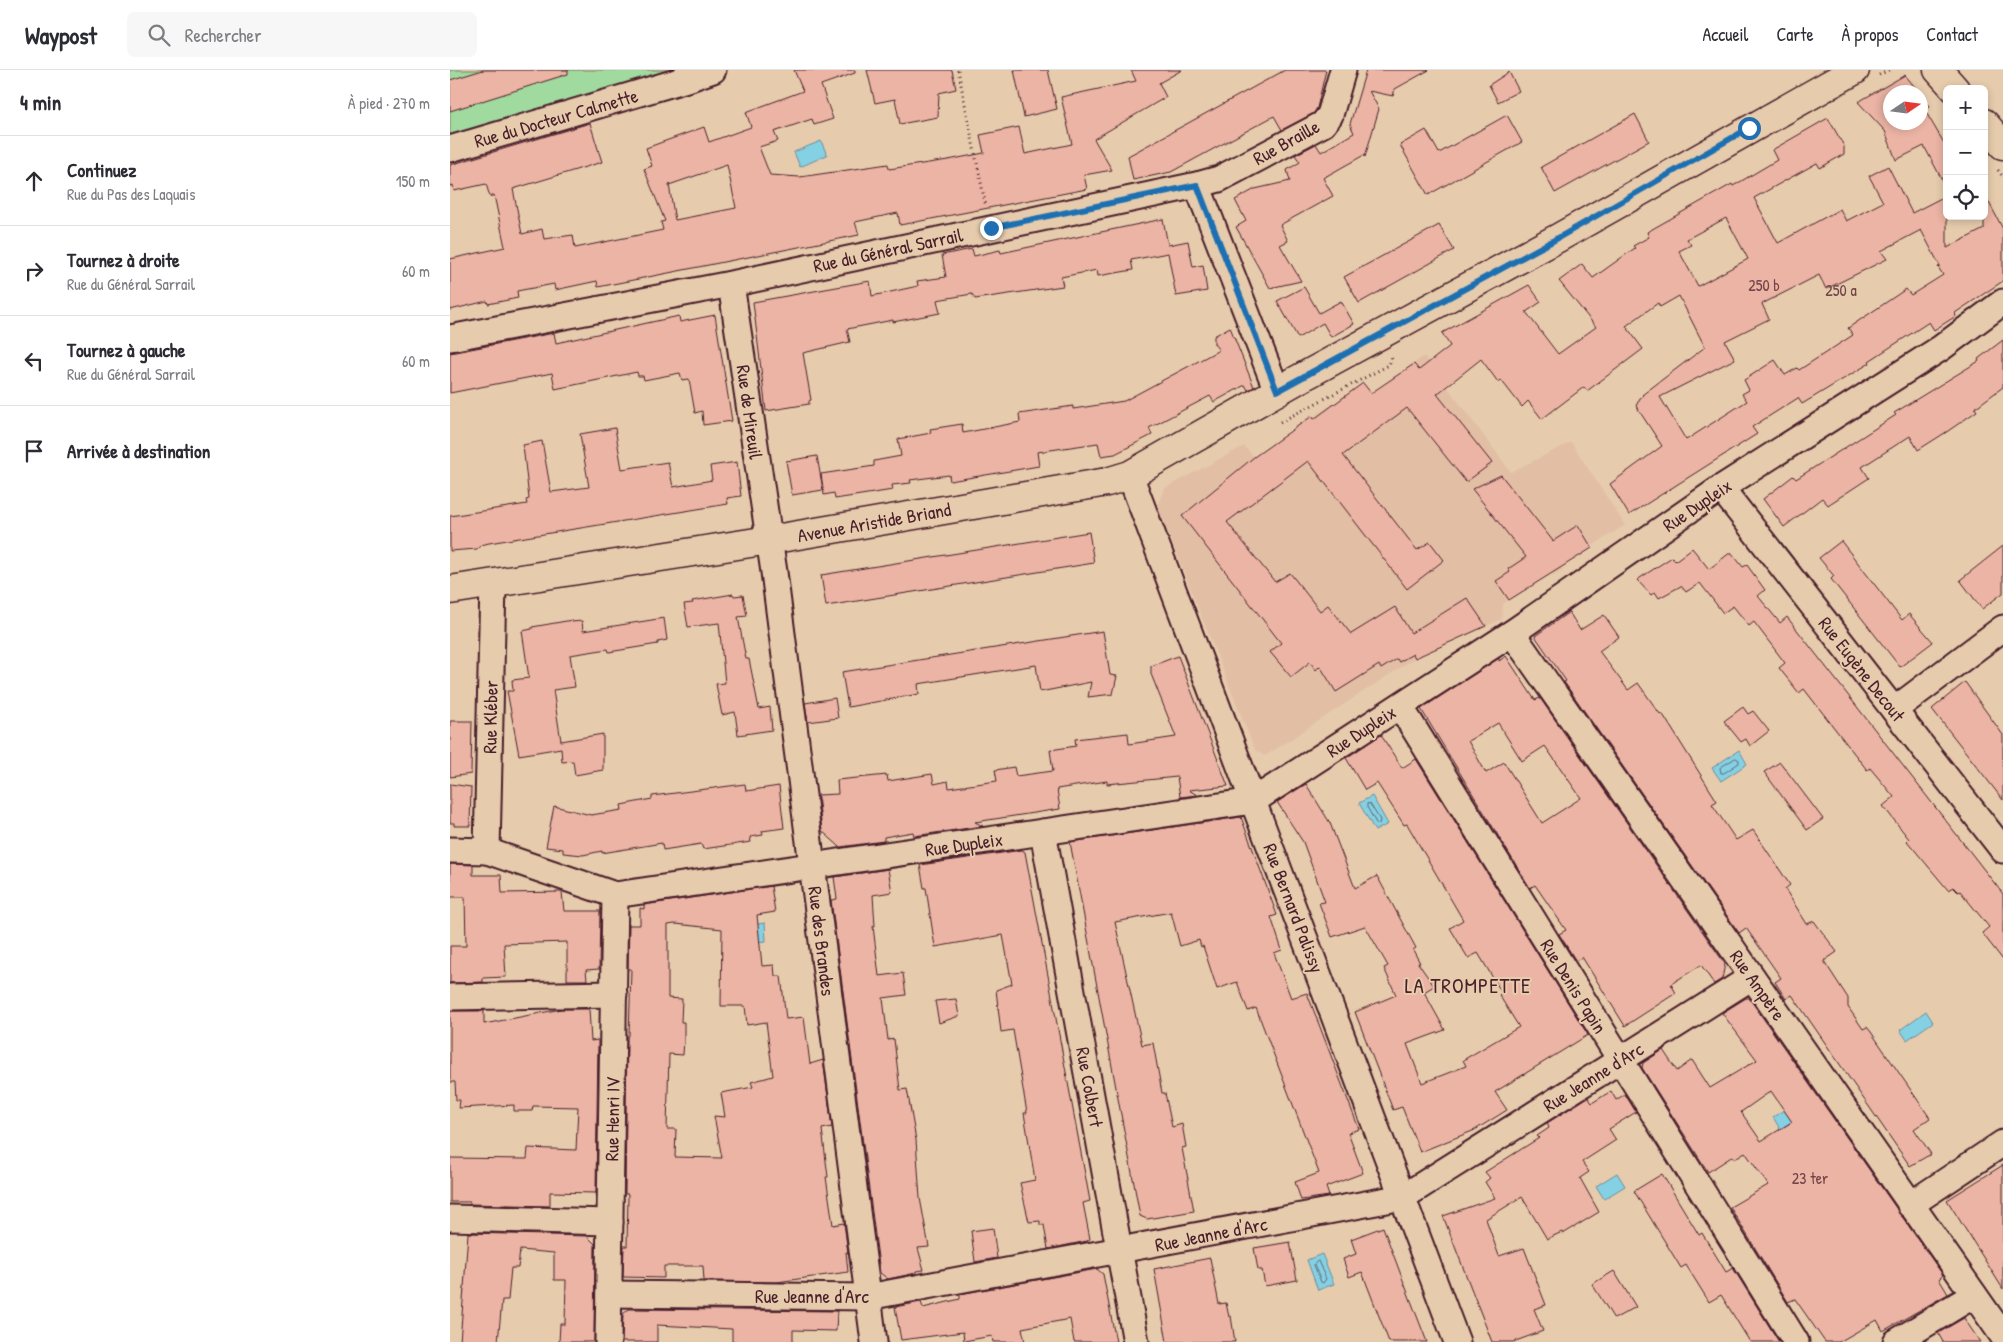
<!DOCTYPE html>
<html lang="fr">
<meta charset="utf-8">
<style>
body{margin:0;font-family:"Patrick Hand",sans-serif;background:#f7f7f7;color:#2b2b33}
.controls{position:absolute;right:15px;top:15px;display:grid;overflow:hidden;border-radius:8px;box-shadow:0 2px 8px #0003}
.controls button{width:45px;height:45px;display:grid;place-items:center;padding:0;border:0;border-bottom:1px solid #e1e1e2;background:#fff;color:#2b2b33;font:25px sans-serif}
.compass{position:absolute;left:1433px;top:15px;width:45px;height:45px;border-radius:50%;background:#fff;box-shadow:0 2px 8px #0003;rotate:77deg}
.stop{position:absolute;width:15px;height:15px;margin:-11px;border:4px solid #1f6fb2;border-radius:50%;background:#fff}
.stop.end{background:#1f6fb2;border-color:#fff;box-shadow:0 1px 5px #0008}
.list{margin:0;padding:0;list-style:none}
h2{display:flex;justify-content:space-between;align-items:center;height:65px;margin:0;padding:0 20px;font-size:21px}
h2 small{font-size:16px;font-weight:400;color:#7c7c81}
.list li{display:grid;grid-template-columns:32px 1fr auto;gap:15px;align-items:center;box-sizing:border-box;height:90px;padding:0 20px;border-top:1px solid #e1e1e2}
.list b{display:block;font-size:19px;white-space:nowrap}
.list p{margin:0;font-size:16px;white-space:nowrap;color:#7c7c81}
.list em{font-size:16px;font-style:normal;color:#7c7c81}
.icon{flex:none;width:28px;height:28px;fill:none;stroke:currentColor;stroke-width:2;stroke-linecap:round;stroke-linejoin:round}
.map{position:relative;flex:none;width:1553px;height:1272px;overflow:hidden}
header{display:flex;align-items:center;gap:30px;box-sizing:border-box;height:70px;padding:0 25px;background:#fff;border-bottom:1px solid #e1e1e2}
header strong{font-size:24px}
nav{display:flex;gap:28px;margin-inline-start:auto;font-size:18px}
.search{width:350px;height:45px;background:#f7f7f7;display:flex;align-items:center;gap:12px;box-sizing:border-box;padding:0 18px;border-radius:8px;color:#7c7c81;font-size:19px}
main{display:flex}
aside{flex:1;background:#fff}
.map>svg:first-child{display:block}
</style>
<header>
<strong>Waypost</strong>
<div class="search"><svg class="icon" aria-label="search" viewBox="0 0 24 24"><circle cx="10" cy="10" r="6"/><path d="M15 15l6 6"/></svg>Rechercher</div>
<nav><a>Accueil</a><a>Carte</a><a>À propos</a><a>Contact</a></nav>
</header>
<main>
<aside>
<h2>4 min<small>À pied · 270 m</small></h2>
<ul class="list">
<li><svg class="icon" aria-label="ahead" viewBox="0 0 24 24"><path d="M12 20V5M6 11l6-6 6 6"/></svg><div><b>Continuez</b><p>Rue du Pas des Laquais</p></div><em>150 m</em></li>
<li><svg class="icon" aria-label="right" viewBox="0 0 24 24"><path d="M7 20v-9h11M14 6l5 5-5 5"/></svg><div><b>Tournez à droite</b><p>Rue du Général Sarrail</p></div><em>60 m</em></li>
<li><svg class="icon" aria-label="left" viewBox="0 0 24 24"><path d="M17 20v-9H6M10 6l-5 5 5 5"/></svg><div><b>Tournez à gauche</b><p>Rue du Général Sarrail</p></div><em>60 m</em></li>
<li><svg class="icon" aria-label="arrive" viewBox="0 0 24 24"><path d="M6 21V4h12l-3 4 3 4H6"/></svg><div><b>Arrivée à destination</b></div></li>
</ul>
</aside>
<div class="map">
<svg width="1553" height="1272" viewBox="0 0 1553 1272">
<rect width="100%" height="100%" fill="#e6ccad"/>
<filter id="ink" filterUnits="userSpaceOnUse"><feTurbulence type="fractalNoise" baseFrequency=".02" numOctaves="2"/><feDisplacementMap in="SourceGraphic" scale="10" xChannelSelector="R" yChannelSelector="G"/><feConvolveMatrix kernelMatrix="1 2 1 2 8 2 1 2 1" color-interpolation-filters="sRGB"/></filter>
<g filter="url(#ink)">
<polygon fill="#e2bea5" points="974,286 1061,402 1121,372 1175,455 1111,496 1113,499 1103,505 1101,502 1053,534 1052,549 965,588 815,686 805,680 707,435 715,418 794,376 804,387 913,313 922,324"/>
<polygon fill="#a1da9f" stroke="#767c65" points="0,0 238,0 0,79"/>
<g fill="#84d1e4" stroke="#6d8a9a">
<polygon points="371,71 377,85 350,97 344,82"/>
<polygon points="1289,680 1297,694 1271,711 1262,698"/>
<polygon points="922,726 938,754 925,761 909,733"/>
<polygon points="315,853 316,871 287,874 285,857"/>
<polygon points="1476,941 1483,952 1457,970 1450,960"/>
<polygon points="1345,1033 1352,1045 1330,1059 1323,1047"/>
<polygon points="1167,1103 1175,1116 1154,1129 1146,1116"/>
<polygon points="872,1184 884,1214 868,1220 857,1190"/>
</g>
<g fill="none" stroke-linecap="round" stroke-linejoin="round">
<g stroke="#616675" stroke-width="1">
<polygon points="1286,688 1289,690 1289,693 1274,703 1271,703 1270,698"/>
<polygon points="920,734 930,750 929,754 926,753 917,737 917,734"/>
<polygon points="868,1191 876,1209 873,1213 871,1212 864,1195"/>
</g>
</g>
<g fill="#ebb4a4" stroke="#4a1f2b" fill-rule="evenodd">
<polygon points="33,0 118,0 118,4 0,41 0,10"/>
<path d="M344,0H405V3L371,15L383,49L364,55L362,49L324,62L328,71L309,77L320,105L350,107L438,94L439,99L498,90L534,83L530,65L569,57L575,84L622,74L611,27L686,11L681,0H732L709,13L716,27L644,69L662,100L634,105L637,119L450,155L448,143L405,152L409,165L148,217L147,211L105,220L104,214L67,221L68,228L38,234L37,231L0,240V189L55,177L44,125L40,127L36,114L4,121L3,115L0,116V95L140,53L152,92L63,119L72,164L92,159L94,169L123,165L125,178L213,160L211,152L215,151L194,99L202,96L196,78L254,57L259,72L301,57L296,42L353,21ZM277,95L286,138L225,150L219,115Z"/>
<polygon points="417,0 502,0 506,19 489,23 488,47 450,54 445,29 425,33"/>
<polygon points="564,0 598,0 607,39 574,47"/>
<polygon points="835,0 876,0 867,38 864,43 832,60 824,46 721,102 683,110 678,86"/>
<polygon points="916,0 979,0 945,19 943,26 919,21 929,39 915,87 914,85 873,108 883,126 830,155 838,171 830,175 851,211 820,218 786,157 796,151 785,130 805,119 840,111 837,100 850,92 845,85 866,74 871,82 904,63 900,54"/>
<polygon points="1059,2 1069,21 1048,32 1039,15"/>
<polygon points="1455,5 1469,22 1440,22 1440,52 1470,52 1470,25 1480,36 1474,39 1497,78 1497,119 1474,76 1446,90 1435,61 1408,32"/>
<polygon points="1185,44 1199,71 1105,123 1091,97"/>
<polygon points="1057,45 1072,72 978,125 950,75 976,60 989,83"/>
<path d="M1378,48L1394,76V84L1370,98L1367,93L1304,128L1328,173L1390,139L1396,151L1433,132L1419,106L1438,96L1462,143L1497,125V178L1534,159V123L1553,159V211L1505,243L1506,246L1484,260L1479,252L1419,291L1420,293L1352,334L1348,328L1302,357L1307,364L1179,445L1160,414L1212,376L1186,336L1190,328L1193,326L1192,325L1255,277L1229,226L1210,237L1208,233L1176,256L1193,279L1137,321L1134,317L1092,349L1078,331L1072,337L1051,310L1048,312L1031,289L987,324L1042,393L1016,412L957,338L893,385L967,480L980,472L994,490L957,519L858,391L777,452L825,512L840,503L870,541L878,535L901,564L945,537L961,563L1017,528L1036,556L965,588L963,584L949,592L947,589L931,599L929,595L886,622L870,596L866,600L860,592L841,607L820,582L831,573L732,446L804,387L862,346L864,349L913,313L921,323L964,294L969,300L1000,276L992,263L1079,215L1091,232L1076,242L1108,284L1146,257L1109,211L1132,194L1143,208L1185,178L1183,176L1199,167L1197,162L1282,114L1283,116L1327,90L1322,80ZM1276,148L1298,189L1248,216L1229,181L1241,175L1237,169ZM1471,160L1490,196L1488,197L1493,205L1461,225L1456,219L1398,258L1403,265L1349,300L1347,298L1335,305L1325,290L1294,310L1299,320L1292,324L1297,331L1236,370L1210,327L1285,289L1275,271L1319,249L1312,234L1369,205L1376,219L1437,189L1431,181Z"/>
<polygon points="713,149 718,175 738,171 743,197 753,195 757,221 726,226 718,183 681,190 683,200 648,206 647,200 611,207 613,216 525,229 522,224 487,230 490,243 443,252 443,250 397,259 400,272 353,283 361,330 359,331 359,334 316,341 303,232 420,211 422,226 468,216 467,211 496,207 492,185 522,179 524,186 550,180 551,183"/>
<polygon points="989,155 1004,180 909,233 894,207"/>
<polygon points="854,217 869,243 891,231 904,254 881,267 873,253 848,268 827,231"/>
<polygon points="265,245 282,351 253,355 252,341 245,343 239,309 232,310 230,303 194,310 193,306 188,306 187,302 105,319 102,303 0,323 0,283 104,263 106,273 229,246 230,252"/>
<polygon points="780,257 804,317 798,320 795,315 764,332 760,326 699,358 702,365 665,384 651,386 648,373 587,382 589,396 500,411 499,405 460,410 461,413 442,415 443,420 385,429 384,423 374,425 371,404 424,396 424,391 451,386 448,369 481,363 480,359 512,354 513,363 570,352 569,344 623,336 623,339 674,331 769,280 764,274 764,266"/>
<polygon points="1553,270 1553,317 1525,338 1527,341 1498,361 1468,380 1460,366 1412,397 1419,408 1378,435 1372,428 1334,457 1313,429 1343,406 1346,409 1446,345 1444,343 1529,291 1528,289"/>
<polygon points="165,358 172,399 218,392 223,417 262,410 260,396 287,392 291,426 277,428 278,434 39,473 31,475 27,479 0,481 0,446 77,434 76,430 79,429 73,375 92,371 101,422 139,417 130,364"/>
<polygon points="367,386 373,420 342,425 336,391"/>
<polygon points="1051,405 1103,471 1128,455 1142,478 1059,530 1046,511 1060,502 1058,499 1076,487 1022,419"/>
<polygon points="639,462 644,493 376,536 371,505"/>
<polygon points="1391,471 1452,550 1459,544 1483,572 1450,597 1381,509 1384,506 1369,488"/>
<polygon points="1553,476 1553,523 1532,539 1510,510"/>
<polygon points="1242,478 1259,499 1281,482 1293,497 1297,495 1315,520 1308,526 1330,553 1337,547 1553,824 1553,890 1532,863 1539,857 1510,821 1508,822 1503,817 1498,820 1457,771 1459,769 1433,736 1444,727 1420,698 1417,700 1354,619 1349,623 1329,598 1335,593 1304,552 1299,556 1283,536 1273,543 1250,513 1236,522 1231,516 1209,528 1205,522 1201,525 1187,510 1222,487 1225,491"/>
<polygon points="283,524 284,526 293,525 297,546 288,547 296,589 299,589 309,639 320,637 322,660 288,665 285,642 272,645 270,635 266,614 275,613 269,553 238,557 234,534 243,533 242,531"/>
<polygon points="1119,542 1130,560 1154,545 1169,567 1149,581 1178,620 1188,613 1210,644 1212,643 1267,731 1262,734 1286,770 1303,760 1340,815 1335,819 1357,854 1364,851 1387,882 1374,891 1398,928 1398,937 1413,959 1417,957 1421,962 1480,1048 1464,1059 1481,1084 1460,1096 1342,925 1336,929 1325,912 1331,908 1296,858 1289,863 1114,612 1116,611 1085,566"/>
<polygon points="214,548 217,570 208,572 208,574 159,582 158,579 120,585 125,617 103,620 111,671 153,664 153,700 125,705 123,691 112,692 111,678 69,685 57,621 63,621 62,610 79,608 72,561 82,559 82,557 122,550 122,552 132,551 133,561"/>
<polygon points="653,561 660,605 667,606 663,624 638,627 641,612 590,622 586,595 468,614 469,624 398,637 392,602"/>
<polygon points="728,586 778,716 739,720 747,725 730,727 727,707 657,714 657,711 607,719 610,739 525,752 533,756 464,766 463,762 434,767 434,771 390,777 372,761 368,725 388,724 387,710 437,705 438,711 482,704 484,714 498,711 499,718 547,711 545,700 564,697 566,706 603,701 600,680 626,676 625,669 678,663 679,674 726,667 701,604 701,596"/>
<path d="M1056,586L1085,630L1090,628L1275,894L1272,909L1264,914L1251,895L1221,914L1226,923L1175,956L1132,887L1126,891L1109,864L1116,860L1085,815L1080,818L971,639L1049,588V591ZM1048,653L1072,691L1095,676L1131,728L1092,753L1054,692L1036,703L1018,671Z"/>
<polygon points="1515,612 1553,665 1553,730 1482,639"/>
<polygon points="385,628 388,648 358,652 355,633"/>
<polygon points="1293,637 1298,644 1303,641 1319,661 1300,676 1296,669 1291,672 1274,651"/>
<polygon points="0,651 22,651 21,704 0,707"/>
<polygon points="931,665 952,698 966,689 1138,965 1045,1022 1057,1040 1025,1060 970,1082 952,1037 943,1040 905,942 946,925 934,898 938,896 915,856 882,867 869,833 875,832 853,772 827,732 856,714 880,753 905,818 927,806 960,867 966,878 963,880 970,893 968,893 984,916 974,922 995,960 957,974 972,1013 1016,996 1013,990 1069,957 1049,925 1052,923 1028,883 1018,888 1000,858 1013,850 957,754 954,755 927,713 915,720 896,688"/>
<polygon points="1330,692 1373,749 1357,760 1314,702"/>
<polygon points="0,714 21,717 20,756 4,756 4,753 0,753"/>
<polygon points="295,714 296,721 329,716 334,758 312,761 313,765 300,767 301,772 253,779 251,774 213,780 212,773 152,783 152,781 133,785 113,783 113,779 96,777 104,736 141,745 172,740 171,735 202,729 202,726"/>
<polygon points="791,747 827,845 821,847 832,880 824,883 841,928 857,923 909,1059 898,1063 913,1103 876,1117 879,1126 851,1130 845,1112 869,1103 806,938 798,941 787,912 767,919 753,876 751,877 749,870 730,876 721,842 665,852 692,975 703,973 712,1023 715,1023 722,1057 732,1054 736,1077 732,1078 744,1141 697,1149 690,1146 620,772"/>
<polygon points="572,780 575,782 640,1131 633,1133 640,1169 637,1171 598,1179 594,1155 590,1155 590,1151 579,1152 570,1113 585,1110 574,1043 577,1043 563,960 551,962 546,920 562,914 553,865 485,877 476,818 474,818 470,795"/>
<polygon points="0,794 23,795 23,805 51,805 52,823 112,822 114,841 150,841 149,899 136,900 137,910 117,910 117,872 54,874 56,907 33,908 33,912 0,913 0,876 16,876 15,827 0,827"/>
<polygon points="438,799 442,822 423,825 425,856 423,856 429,906 453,903 456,925 433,928 438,970 444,969 450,1020 457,1019 466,1070 470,1128 479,1177 468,1178 474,1200 466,1201 466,1203 438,1209 430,1203 381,830 387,829 384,807"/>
<path d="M321,816L325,842L307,845L312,896L324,895L325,906H331L336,949L354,947L360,994L373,990L382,1057L372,1059L378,1107H376L383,1155L394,1153L398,1183L396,1182L398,1202L327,1212L254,1211L253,1196H214V1208L173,1207L174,1176H177L178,1124H175L177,967L179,966L181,899H178L179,855H190V838L194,839V835ZM225,854L272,859L271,936H295L297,955L316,952L323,1006L301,1012L303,1017L271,1023L275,1047L264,1046L272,1088L225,1087L226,1059H217L219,984L233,985L234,970V952H231L232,929L218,928V855Z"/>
<path d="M1296,928H1299L1493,1205L1489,1209L1498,1224L1433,1261L1427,1250L1389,1272H1375L1345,1229L1338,1232L1280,1137L1318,1115L1295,1082L1284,1089L1283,1086L1258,1102L1192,998L1193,993L1213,980L1227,1001L1242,990L1260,1018L1307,990L1272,943ZM1321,1021L1342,1052L1311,1071L1291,1042Z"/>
<polygon points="506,929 509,946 489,953 485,931"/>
<polygon points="111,939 139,939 141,971 148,970 146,1123 100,1122 100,1136 20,1134 20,1132 0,1132 0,1088 77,1089 78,1078 126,1080 128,1037 83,1036 82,1041 64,1041 64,1035 9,1038 10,1030 6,1030 5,1012 0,1012 0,941 34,941 34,954"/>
<polygon points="1161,1021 1166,1030 1175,1024 1186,1042 1159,1059 1166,1070 1132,1092 1139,1102 1130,1108 1149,1142 1113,1164 1112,1162 1097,1169 1072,1127 1036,1149 1049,1186 1074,1178 1096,1235 1084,1239 1093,1261 1063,1272 1042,1272 993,1146 1045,1128 1035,1112 1040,1108 1035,1102 1089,1068 1087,1066 1099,1058 1097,1053 1138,1027 1142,1033"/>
<polygon points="1553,1095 1553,1219 1497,1130"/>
<polygon points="1212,1104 1249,1165 1252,1163 1276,1202 1283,1198 1329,1272 1300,1272 1271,1225 1259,1232 1236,1195 1231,1198 1184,1121"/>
<polygon points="933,1157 951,1205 977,1272 939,1272 912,1202 899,1207 893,1189 906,1184 901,1169"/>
<polygon points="543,1158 547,1188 525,1192 521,1161"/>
<polygon points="18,1163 137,1166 145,1174 144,1272 109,1272 110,1254 115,1254 116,1210 104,1210 104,1183 70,1180 68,1198 61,1198 58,1230 52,1230 48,1272 10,1272"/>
<polygon points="840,1172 847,1210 815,1216 812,1200 808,1200 804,1178"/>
<polygon points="760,1188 769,1234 776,1233 779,1247 781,1246 785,1272 717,1272 704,1199"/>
<polygon points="647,1199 653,1204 666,1272 624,1272 620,1249 572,1258 575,1272 543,1272 542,1266 514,1271 513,1262 451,1270 445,1237 471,1232 473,1238 510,1229 510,1224"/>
<polygon points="1164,1201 1186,1237 1164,1249 1142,1214"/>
<polygon points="179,1239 387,1241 386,1261 343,1260 343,1272 282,1272 282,1259 207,1255 207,1272 172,1272 173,1244"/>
<polygon points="1514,1248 1530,1272 1493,1272 1488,1263"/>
</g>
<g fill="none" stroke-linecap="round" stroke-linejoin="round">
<g stroke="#4a1f2b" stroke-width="29">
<g id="minor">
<polyline points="240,8 263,0"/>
<polyline points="0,79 240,8 238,0"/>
<polyline points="747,115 769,109 873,54 880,45 893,0"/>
<polyline points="281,214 324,502 424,1272"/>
<polyline points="0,268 281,214 747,115 827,321"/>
<polyline points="680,405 1007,1272"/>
<polyline points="1271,418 1553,780"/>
<polyline points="1062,563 1553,1266"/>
<polyline points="950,636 1346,1272"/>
<polyline points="1444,640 1553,558"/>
<polyline points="593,762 686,1272"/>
<polyline points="0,780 37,781 165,825 803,731 1062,563 1271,418 1491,278 1553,232"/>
<polyline points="37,781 43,513"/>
<polyline points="0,927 164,924"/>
<polyline points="1460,1135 1553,1073"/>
<polyline points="0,1148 160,1152"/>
<polyline points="159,1224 418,1227 953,1127 1302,907"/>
<polyline points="158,1272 165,825"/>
<polyline points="1446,1272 1524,1225"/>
</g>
</g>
<g stroke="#4a1f2b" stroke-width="31">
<g id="tertiary">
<polyline points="1488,0 1505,19"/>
<polyline points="1534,53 1553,75"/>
<polyline points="0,520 319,470 657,412 680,405 847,310 1108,168 1405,0"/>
</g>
</g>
<g stroke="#4a1f2b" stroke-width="3" stroke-dasharray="1 4" stroke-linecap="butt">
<polyline points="508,0 536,137"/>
<polyline points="1429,5 1439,0"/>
<polyline points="1548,100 1553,107"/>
<polyline points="830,352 939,295 942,287"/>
</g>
<use href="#minor" stroke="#e6ccad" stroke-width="25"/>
<use href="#tertiary" stroke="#e6ccad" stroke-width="28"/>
</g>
</g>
<g fill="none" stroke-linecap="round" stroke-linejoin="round" filter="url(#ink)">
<polyline stroke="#1f6fb2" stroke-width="6" points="541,158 747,115 827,321 1108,168 1299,58"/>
</g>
<g text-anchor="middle" stroke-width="4" stroke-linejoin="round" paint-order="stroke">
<g font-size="16" fill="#724449">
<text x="1314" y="221">250 b</text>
<text x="1391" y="226">250 a</text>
<text x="1360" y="1114">23 ter</text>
</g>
<g font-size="19" fill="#4a1f2b" stroke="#e6ccad">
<text transform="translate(106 48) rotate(-16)" y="7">Rue du Docteur Calmette</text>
<text transform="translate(836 72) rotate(-29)" y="7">Rue Braille</text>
<text transform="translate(438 180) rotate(-12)" y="7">Rue du Général Sarrail</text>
<text transform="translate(300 342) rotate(82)" y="7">Rue de Mireuil</text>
<text transform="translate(1247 435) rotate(-34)" y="7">Rue Dupleix</text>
<text transform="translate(424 452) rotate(-10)" y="7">Avenue Aristide Briand</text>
<text transform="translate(1412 599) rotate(52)" y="7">Rue Eugène Decout</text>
<text transform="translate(40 647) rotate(-89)" y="7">Rue Kléber</text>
<text transform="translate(911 661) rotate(-33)" y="7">Rue Dupleix</text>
<text transform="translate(514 774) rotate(-8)" y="7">Rue Dupleix</text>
<text transform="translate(844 838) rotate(69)" y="7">Rue Bernard Palissy</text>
<text transform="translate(372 871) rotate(83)" y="7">Rue des Brandes</text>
<text transform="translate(1308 915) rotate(55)" y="7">Rue Ampère</text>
<text transform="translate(1124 916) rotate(58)" y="7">Rue Denis Papin</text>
<text transform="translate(1143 1007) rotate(-32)" y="7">Rue Jeanne d'Arc</text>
<text transform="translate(640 1017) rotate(80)" y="7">Rue Colbert</text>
<text transform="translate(162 1049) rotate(-89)" y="7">Rue Henri IV</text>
<text transform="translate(761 1164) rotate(-11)" y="7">Rue Jeanne d'Arc</text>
<text x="362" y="1233">Rue Jeanne d'Arc</text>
</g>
<g font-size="21" letter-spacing="1" fill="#4a1f2b" stroke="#e6ccad">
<text x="1018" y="923">LA TROMPETTE</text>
</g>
</g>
</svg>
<div class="controls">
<button>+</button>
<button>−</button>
<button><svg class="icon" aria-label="locate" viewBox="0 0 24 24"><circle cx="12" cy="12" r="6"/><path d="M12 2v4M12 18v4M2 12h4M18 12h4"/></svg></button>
</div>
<svg class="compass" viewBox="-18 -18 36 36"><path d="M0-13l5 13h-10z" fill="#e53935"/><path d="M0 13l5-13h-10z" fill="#7c7c81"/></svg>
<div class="stop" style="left:1299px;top:58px"></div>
<div class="stop end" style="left:541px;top:158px"></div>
</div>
</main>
